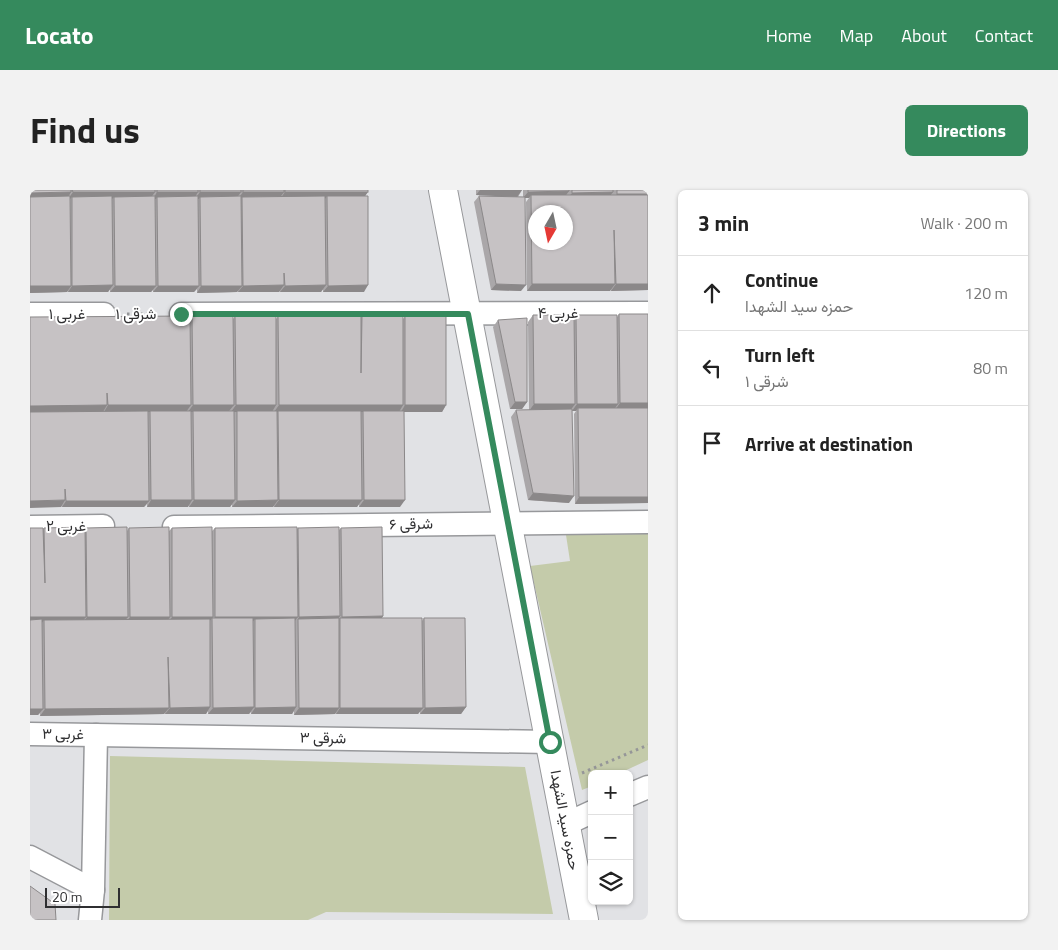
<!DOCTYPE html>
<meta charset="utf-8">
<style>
body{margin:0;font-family:"Titillium Web",Vazirmatn,sans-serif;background:#f2f2f2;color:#222}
.controls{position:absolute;right:15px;bottom:15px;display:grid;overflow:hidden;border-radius:8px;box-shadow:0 1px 4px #0004}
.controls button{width:45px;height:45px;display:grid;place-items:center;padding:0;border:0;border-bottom:1px solid #e0e0e0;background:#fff;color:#222;font:25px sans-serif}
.compass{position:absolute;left:498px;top:15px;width:45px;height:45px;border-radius:50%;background:#fff;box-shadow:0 1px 4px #0004;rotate:189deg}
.scale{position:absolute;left:15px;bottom:12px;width:75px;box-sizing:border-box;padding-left:5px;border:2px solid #2f2f31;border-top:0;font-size:14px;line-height:18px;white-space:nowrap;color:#2f2f31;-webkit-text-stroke:4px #fff;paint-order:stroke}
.stop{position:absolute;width:15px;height:15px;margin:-11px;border:4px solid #358a5d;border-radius:50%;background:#fff}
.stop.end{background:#358a5d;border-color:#fff;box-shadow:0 1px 5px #0008}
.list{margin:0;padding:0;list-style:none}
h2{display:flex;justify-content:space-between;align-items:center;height:65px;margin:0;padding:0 20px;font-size:21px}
h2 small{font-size:16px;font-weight:400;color:#767676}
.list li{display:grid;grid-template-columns:32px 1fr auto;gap:15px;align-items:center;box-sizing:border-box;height:75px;padding:0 20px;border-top:1px solid #e0e0e0}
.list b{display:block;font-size:19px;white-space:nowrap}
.list p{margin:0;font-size:16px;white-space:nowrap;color:#767676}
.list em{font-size:16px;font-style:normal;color:#767676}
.icon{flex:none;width:28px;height:28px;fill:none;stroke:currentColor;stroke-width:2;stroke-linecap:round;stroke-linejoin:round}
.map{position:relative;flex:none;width:618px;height:730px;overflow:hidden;border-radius:8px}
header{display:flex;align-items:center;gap:30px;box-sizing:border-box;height:70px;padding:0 25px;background:#358a5d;color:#fff}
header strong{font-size:24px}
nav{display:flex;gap:28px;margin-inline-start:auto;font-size:18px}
.intro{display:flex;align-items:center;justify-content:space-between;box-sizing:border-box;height:120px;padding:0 30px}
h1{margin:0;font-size:35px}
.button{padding:12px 22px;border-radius:8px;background:#358a5d;color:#fff;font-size:18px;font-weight:700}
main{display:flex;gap:30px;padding:0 30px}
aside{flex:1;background:#fff;border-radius:8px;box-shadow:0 1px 4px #0004}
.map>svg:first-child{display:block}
</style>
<header>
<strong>Locato</strong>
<nav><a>Home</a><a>Map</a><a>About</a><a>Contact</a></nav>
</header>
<div class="intro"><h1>Find us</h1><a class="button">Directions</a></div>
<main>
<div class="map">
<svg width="618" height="730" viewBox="0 0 618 730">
<rect width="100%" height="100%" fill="#e1e2e5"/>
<g fill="#c4cbaa">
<polygon points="618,344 618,570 588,584 562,584 562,596 552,600 500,376 540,371 536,345"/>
<polygon points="80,566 495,577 523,724 296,722 278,730 79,730"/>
</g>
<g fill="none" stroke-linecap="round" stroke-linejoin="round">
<g stroke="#97989b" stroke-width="25">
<g id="minor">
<polyline points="0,124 74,124"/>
<polyline points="151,124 618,123"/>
<polyline points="0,337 73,336"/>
<polyline points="144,337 618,332"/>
<polyline points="0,544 520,552"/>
<polyline points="599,605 618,597"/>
<polyline points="536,634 562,622"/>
<polyline points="0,667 63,700 60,730"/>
<polyline points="63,700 66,545"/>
</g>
</g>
<g stroke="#97989b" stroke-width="30">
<polyline id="tertiary" points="413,0 554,730"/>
</g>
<g stroke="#959698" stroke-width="3" stroke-dasharray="2.5 4" stroke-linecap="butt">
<polyline points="97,124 128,124"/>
<polyline points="552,583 618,555"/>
</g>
<use href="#minor" stroke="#fff" stroke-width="22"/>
<use href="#tertiary" stroke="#fff" stroke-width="28"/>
</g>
<g fill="#aaa7a9">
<polygon points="0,0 338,0 335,6 334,102 293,102 293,99 291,102 250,102 250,101 249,102 208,102 208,101 207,102 167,103 167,99 164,102 123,102 123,100 121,102 80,102 80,99 78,102 38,102 38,101 37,102 0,103"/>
<polygon points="446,0 492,0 488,7 493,7 493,0 618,0 618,100 581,101 581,99 580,101 497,101 496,12 499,8 495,8 491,101 461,100 444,12 449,6 475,6 446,5"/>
<polygon points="589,124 618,124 618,313 545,314 544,224 546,221 542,221 542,218 541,219 539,313 498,310 481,227 486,220 499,220 498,132 503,125 544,128 546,125 587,127"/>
<polygon points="162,126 203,129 205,126 246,129 248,126 331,127 332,126 373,129 375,126 416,215 412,222 374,222 370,317 329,317 329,314 327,317 244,317 244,316 243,317 202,317 202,314 200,317 159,317 159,314 158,317 117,317 117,314 114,317 32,317 32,316 31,317 0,127 160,129"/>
<polygon points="468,130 497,212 492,219 480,219 463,137"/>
<polygon points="14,338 55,339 56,338 97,341 99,338 139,341 142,338 182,341 185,338 267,339 268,338 309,340 311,338 353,426 352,428 392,431 394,428 436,517 431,524 390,524 390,521 388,524 306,524 306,523 305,524 264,525 264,521 262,524 221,524 221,522 219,524 178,524 178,521 176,524 135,524 135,523 134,524 10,526 10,523 8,525 13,339"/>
</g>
<g fill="#8b8889">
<polygon points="450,0 492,0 487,7 446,5"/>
<polygon points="539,1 534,8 501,5 499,8 493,8 498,2"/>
<polygon points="41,2 37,9 0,10 0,3"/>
<polygon points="43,2 125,2 120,9 84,7 82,9 42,7 40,9 38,9"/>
<polygon points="127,2 168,2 164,9 127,7 126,9 123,9"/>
<polygon points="170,2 211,2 206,9 170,7 169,9 165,9"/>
<polygon points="213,2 254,2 249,9 212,7 210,9 208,9"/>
<polygon points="255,2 338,2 333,9 297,6 295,9 250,9"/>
<polygon points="583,2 578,9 537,9 542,3"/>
<polygon points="587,4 618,4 618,10 582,11"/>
<polygon points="466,94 496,95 491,101 461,100"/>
<polygon points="502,94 585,94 580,101 497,101"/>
<polygon points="586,94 618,94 618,100 581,101"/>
<polygon points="83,95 78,102 38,102 42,96"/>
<polygon points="254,95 249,102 208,102 213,96"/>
<polygon points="296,95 291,102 250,102 255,96"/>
<polygon points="338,95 334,102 293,102 298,96"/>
<polygon points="0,96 41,96 37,102 0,103"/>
<polygon points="85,96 126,96 121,102 80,102"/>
<polygon points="128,96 169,96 164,102 123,102"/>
<polygon points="171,96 212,96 207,102 167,103"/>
<polygon points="485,212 497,212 492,219 480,219"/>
<polygon points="590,213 618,213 618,219 585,220"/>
<polygon points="504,214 545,214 540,221 499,221"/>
<polygon points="547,214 588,214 583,221 548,218 546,221 542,221"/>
<polygon points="77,215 73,222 0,223 0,216"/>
<polygon points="78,215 161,215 156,222 74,222"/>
<polygon points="163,215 204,215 199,221 158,222"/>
<polygon points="206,215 246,215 242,222 201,222"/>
<polygon points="249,215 373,215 369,222 244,222"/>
<polygon points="375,215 416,215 412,222 371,222"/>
<polygon points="503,303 544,306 539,313 498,310"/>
<polygon points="549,307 618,307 618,313 545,314"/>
<polygon points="35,310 31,317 0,318 0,311"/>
<polygon points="121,310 162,310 158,317 117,317"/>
<polygon points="164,310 205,310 200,317 159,317"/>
<polygon points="248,310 243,317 202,317 207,311"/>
<polygon points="249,310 332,310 327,317 244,317"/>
<polygon points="334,310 375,310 370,317 329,317"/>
<polygon points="36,311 119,311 114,317 32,317"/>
<polygon points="310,426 305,433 268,429 269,427"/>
<polygon points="353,426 348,433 310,430 312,427"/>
<polygon points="0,427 56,427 51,433 14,430 11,434 0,434"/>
<polygon points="57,427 98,427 93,433 52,434"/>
<polygon points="100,427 140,427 136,433 95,434"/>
<polygon points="142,427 183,427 178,433 138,434"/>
<polygon points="185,427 268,427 263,433 225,429 221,434 182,432"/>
<polygon points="180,517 176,524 135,524 140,518"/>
<polygon points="224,517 219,524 178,524 183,518"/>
<polygon points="266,517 262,524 221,524 225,518"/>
<polygon points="436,517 431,524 390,524 395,518"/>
<polygon points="139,518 134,524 10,526 15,519"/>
<polygon points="269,518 309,518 305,524 264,525"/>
<polygon points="310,518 393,518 388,524 306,524"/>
<polygon points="0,519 13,519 8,525 0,525"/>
</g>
<g fill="#c6c2c4" stroke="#8b8889" fill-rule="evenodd">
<polygon points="0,0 41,0 41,2 0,3"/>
<polygon points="42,0 125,0 125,2 43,2"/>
<rect x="127" y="0" width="41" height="2"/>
<rect x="170" y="0" width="41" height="2"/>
<rect x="213" y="0" width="41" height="2"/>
<rect x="255" y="0" width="83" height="2"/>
<polygon points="498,0 539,0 539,1 498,2"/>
<polygon points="542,0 583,0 583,2 542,3"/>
<rect x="587" y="0" width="31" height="4"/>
<path d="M501,5H618V94H586L584,40L585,94H502ZM506,22H536V52H506Z"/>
<polygon points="40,6 41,96 0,96 0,7"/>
<polygon points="82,6 83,95 42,96 42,7"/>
<polygon points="125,6 126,96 85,96 84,7"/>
<polygon points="168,6 169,96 128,96 127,7"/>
<polygon points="211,6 212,96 171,96 170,7"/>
<polygon points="295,6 296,95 255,96 254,83 254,95 213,96 212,7"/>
<polygon points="297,6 338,6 338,95 298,96"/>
<polygon points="449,6 495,7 496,95 466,94"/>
<polygon points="589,124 618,124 618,213 590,213"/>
<polygon points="203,125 204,215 163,215 162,126"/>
<polygon points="503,125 544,125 545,214 504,214"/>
<polygon points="546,125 587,125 588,214 547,214"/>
<polygon points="160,126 161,215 78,215 77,203 77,215 0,216 0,127"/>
<polygon points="205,126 246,126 246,215 206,215"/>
<polygon points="248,126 331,126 331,183 332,126 373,126 373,215 249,215"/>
<rect x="375" y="126" width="41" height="89"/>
<polygon points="497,128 497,212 485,212 468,130"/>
<polygon points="548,218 618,218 618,307 549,307"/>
<polygon points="542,219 544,306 503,303 486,220"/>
<polygon points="118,221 119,311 36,311 35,299 35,310 0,311 0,222"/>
<polygon points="120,221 161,221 162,310 121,310"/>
<polygon points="163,221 204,221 205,310 164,310"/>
<polygon points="207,221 247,221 248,310 207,311"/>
<polygon points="248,221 331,221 332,310 249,310"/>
<polygon points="333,221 374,221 375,310 334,310"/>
<polygon points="55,337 56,427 0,427 0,338 13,338 15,393 14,338"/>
<polygon points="97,337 98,427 57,427 56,338"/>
<polygon points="139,337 140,427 100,427 99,338"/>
<polygon points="182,337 183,427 142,427 142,338"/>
<polygon points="267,337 268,427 185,427 185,338"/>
<polygon points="309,337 310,426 269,427 268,338"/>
<polygon points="352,337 353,426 312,427 311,338"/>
<polygon points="182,428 223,428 224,517 183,518"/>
<polygon points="265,428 266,517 225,518 225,429"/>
<polygon points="309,428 309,518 269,518 268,429"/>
<polygon points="310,428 392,428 393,518 310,518"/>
<polygon points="394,428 435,428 436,517 395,518"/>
<polygon points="12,429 13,519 0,519 0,430"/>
<polygon points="180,429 180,517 140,518 138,467 139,518 15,519 14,430"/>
<polygon points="0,696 25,714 26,730 0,730"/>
</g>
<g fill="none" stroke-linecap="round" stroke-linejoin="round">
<polyline stroke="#358a5d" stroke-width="6" points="151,124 438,124 520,552"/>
</g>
<g text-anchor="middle" stroke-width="4" stroke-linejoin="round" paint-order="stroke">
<g font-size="15" fill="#2f2f31" stroke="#fff">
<text x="528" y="128">۴ غربی</text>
<text x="37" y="129">۱ غربی</text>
<text x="106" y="129">۱ شرقی</text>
<text transform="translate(381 334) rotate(-1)" y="5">۶ شرقی</text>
<text x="36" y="341">۲ غربی</text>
<text transform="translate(33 544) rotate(1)" y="5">۳ غربی</text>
<text transform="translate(293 548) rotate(1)" y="5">۳ شرقی</text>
<text transform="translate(535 630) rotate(79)" y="5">حمزه سید الشهدا</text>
</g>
</g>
</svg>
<div class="controls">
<button>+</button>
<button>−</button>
<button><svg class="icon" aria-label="layers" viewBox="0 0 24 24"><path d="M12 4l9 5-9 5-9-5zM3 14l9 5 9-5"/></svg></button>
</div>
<svg class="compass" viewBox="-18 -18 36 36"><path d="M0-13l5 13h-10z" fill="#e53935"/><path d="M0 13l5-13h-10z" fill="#767676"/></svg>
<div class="scale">20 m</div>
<div class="stop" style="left:520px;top:552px"></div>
<div class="stop end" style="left:151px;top:124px"></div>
</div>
<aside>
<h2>3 min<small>Walk · 200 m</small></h2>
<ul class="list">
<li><svg class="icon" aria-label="ahead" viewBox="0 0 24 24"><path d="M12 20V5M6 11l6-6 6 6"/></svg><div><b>Continue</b><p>حمزه سید الشهدا</p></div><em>120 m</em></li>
<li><svg class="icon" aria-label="left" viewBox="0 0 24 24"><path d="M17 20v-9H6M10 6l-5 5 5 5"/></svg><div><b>Turn left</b><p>۱ شرقی</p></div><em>80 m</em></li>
<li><svg class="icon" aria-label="arrive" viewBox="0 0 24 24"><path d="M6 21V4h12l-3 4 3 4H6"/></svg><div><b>Arrive at destination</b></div></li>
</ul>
</aside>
</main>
